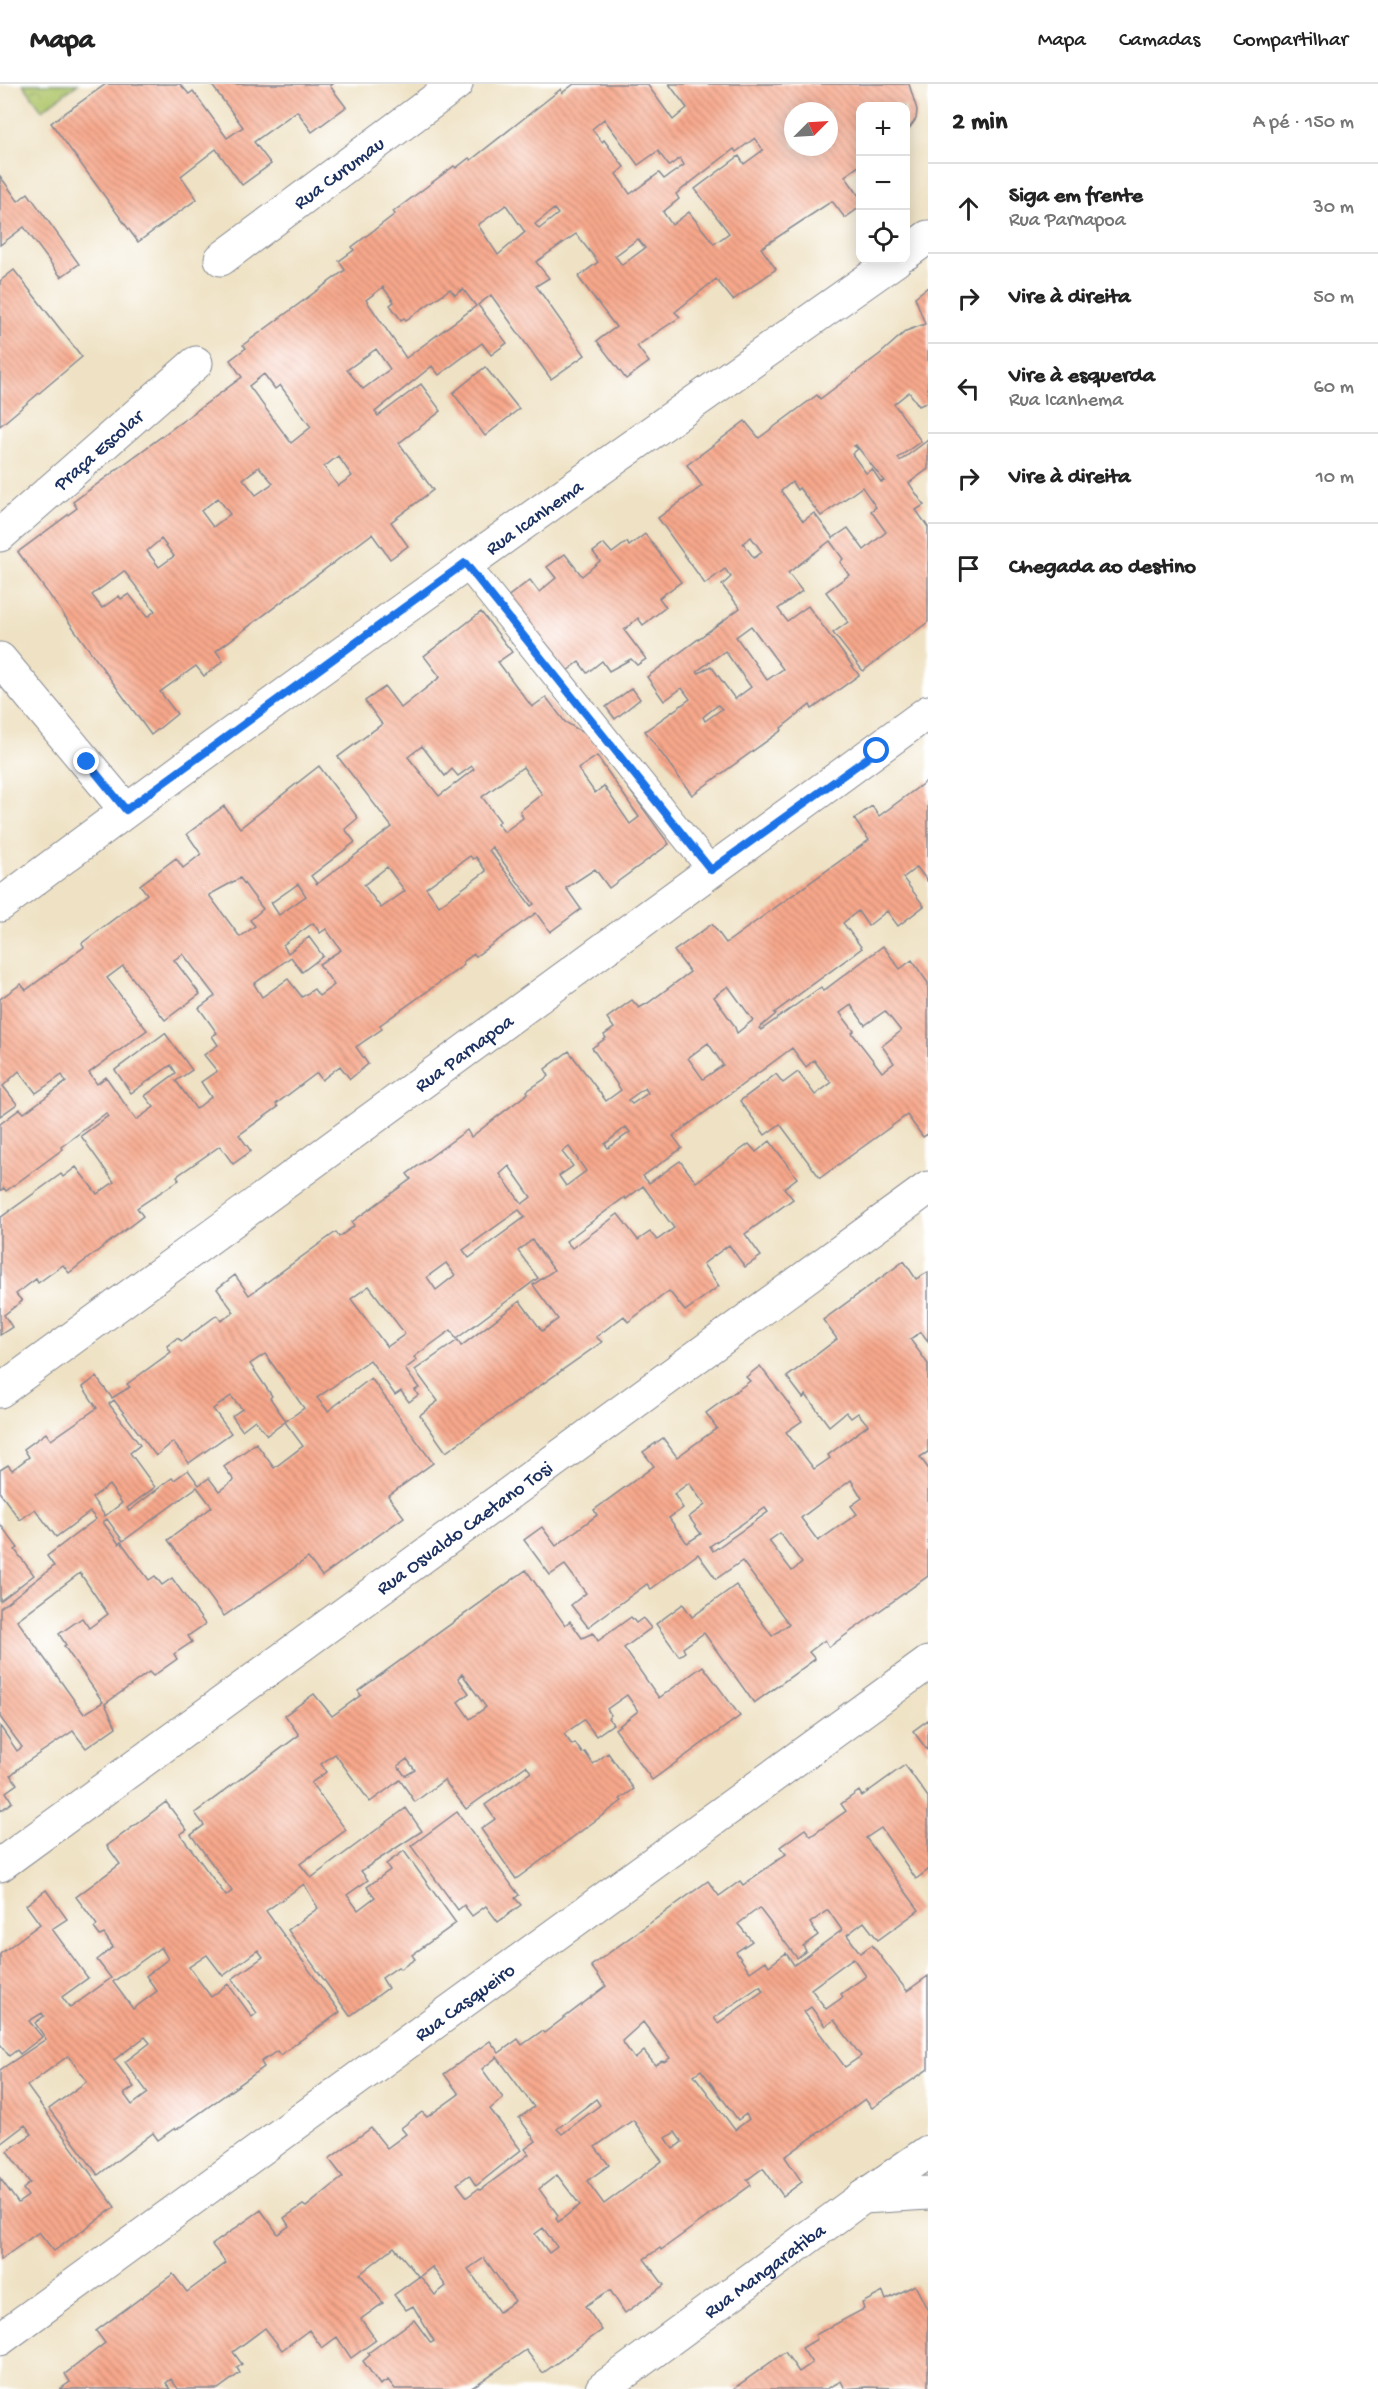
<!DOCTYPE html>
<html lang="pt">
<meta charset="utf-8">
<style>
body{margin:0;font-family:"Gochi Hand",sans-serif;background:#f2f2f2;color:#222}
.controls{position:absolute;right:18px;top:18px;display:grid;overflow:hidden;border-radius:12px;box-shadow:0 3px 15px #0003}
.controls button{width:54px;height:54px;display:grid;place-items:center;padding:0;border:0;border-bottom:2px solid #e0e0e0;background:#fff;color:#222;font:30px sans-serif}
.compass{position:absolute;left:784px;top:18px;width:54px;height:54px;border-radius:50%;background:#fff;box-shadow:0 3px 15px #0003;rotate:66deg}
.stop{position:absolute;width:18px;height:18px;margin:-14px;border:4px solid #1a73e8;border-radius:50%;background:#fff}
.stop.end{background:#1a73e8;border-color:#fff;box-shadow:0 2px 6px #0008}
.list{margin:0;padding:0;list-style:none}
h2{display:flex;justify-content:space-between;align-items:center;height:78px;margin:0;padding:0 24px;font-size:26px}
h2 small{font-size:20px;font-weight:400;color:#767676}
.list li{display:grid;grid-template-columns:39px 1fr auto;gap:18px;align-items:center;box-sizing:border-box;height:90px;padding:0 24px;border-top:2px solid #e0e0e0}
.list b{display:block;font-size:22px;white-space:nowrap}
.list p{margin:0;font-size:20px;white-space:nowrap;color:#767676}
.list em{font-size:20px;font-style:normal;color:#767676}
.icon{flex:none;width:33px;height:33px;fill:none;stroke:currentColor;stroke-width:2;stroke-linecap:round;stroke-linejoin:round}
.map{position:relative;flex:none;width:928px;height:2305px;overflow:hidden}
header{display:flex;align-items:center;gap:36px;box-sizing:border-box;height:84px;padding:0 30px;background:#fff;border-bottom:2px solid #e0e0e0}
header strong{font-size:28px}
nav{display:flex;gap:33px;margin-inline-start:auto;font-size:21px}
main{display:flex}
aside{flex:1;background:#fff}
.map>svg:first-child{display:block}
</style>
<header>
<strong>Mapa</strong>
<nav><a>Mapa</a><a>Camadas</a><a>Compartilhar</a></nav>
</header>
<main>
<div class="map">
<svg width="928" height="2305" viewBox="0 0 928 2305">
<defs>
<pattern id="park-crowns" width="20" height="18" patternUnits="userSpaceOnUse" patternTransform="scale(1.5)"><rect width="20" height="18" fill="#afc66b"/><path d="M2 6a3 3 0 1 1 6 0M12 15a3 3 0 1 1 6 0" fill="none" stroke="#96aa5f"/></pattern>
<pattern id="building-back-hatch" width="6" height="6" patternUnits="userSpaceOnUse" patternTransform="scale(1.5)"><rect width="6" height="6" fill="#f8a88b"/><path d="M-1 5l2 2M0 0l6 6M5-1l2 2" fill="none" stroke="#c88975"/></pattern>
</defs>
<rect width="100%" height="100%" fill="#fff"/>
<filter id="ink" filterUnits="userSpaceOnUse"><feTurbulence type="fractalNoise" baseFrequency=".0167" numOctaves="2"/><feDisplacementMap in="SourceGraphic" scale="12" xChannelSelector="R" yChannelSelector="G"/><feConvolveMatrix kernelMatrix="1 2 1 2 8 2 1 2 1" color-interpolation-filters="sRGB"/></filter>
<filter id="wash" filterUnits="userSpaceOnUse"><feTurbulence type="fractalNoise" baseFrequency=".008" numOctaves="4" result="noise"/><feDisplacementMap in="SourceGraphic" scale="24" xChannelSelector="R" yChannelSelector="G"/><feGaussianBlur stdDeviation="1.35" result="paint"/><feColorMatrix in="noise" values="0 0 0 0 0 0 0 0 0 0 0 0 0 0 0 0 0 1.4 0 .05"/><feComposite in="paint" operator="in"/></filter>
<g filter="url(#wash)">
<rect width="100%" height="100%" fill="#efe2c4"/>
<polygon fill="url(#park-crowns)" stroke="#657a64" stroke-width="1.5" points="23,0 78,0 42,26"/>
<g id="blocks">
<g fill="url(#building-back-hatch)" fill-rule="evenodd">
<polygon points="106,0 180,0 189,10 193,7 227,54 243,43 211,0 333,0 330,2 346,23 312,48 297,27 254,58 271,80 242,101 216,65 181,92 197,115 138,158 51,39"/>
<path d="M574,0H647L673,36L687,24L669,0H909L917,26L916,35L906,49V22H860V81L845,92L860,113V123L845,134L832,117L761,164L776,185L733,216L716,195L675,228L680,233L637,262L649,278L626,295L597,257L616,243L578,193L598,178L576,150L536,178L549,194L536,202L585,271L551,295L491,211L478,221L507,259L491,271L482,259L439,291L432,282L375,328L378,332L421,300L441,327L399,359L433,406L391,438L408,462L390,475L372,450L216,567L223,577L204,592L196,582L160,608L177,630L151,651L18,468L77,424L73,418L242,293L230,276L246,264L243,261L345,186L339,177L354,166L352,163L395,130L393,128L454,82L456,84L469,74L471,76L561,5L562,9ZM793,27H829V63H793ZM604,35L638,81L658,67L669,82L680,74L684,81L664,95L659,89L630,110L616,90L624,83L604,56L602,58L592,45ZM755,54L763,66L744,80L739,72L695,105L729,149L714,160L689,128L672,141L663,128L679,115L676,110L734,65L736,68ZM506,121L525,148L498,171L478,141ZM554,125L558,130L539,145L535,140ZM638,155L645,164L622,181L615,172ZM383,203L394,218L390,221L401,236L404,234L406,236L450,205L455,211L463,205L476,222L406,274L366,216ZM376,265L390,285L363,305L347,286ZM264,290L275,305L280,301L311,343L291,359L249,302ZM338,372L352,392L338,402L324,383ZM259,383L273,399L256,411L243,395ZM218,414L230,430L213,443L201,427ZM161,455L174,472L159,483L147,467ZM124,487L155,527L147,533L129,510L121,515L119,512L102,524L92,511Z"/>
<polygon points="0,92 18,117 28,109 79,180 61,193 24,143 0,161"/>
<polygon points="14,186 82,273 0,342 0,197"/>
<path d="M928,203V318L919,322L909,308L894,320L921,357L898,374L900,377L928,356V385L909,399L924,421L916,426L928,443V538L863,587L833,549L848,538L826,508L849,491L840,478L843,475L830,457L788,489L802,507L778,525L787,537L808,522L859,591L812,625L810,621L781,644L782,646L692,711L645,647L690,615L682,604L664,617L647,593L740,524L722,501L731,493L725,485L705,500L658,434L702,402L687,381L745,337L759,354L817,311L820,315L880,270L906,247L925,240L915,213ZM856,361L884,397L881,398L872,385L866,389L852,370L858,365L854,362ZM792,398L797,406L799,404L821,432L862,403L876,423L871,427L886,448L864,466L848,444L833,454L814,429L803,437L781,407ZM751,453L762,468L754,474L743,459ZM751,542L783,585L767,596L736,553ZM725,567L751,603L735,615L711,582L699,589L697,587ZM718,621L722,625L705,637L703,633Z"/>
<polygon points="485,283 519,325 485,352 453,309"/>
<polygon points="645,450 681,498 659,514 666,523 643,541 638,534 624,546 646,575 637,581 631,575 609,587 602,577 587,589 579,578 563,590 506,514 530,496 539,508 556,494 547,483 565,470 582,492 600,477 593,468 604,460 612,469 627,458 629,462"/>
<path d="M481,528L512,568L498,578L532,623L546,613L565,638L591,653L669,760L609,804L595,785L566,804L581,825L550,848L536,829L476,872L474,870L463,878L464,881L380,941L382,945L356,963L368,980L350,995L340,982L322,996L317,989L276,1020L278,1023L239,1051L251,1067L233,1080L220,1062L177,1092L179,1096L137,1124L143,1132L69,1189L63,1181L38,1199L36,1195L16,1210L22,1217L4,1231L12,1243L0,1251V1134L61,1090L63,1093L76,1083L97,1110L114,1098L81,1052L108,1032L106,1029L61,1063L63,1065L6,1107L4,1104L0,1107V1040L20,1025L24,1029L66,998L62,991L36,1009L19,987L3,1002L17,1020L0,1032V915L21,900L26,906L84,863L82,859L147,810L140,801L176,774L183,784L201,770L187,750L224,722L240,744L319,682L358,734L345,745L355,758L311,792L317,800L392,743L338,673L382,640L365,617L385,603L401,624L440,593L424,572ZM422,662L445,692L452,685L458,692L472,682L474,685L439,712L408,673ZM597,672L639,733L630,740L604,702L595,709L578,685ZM523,683L542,710L520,727L523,734L504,748L497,739L500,737L482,713ZM492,763L534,820L531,822L489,766ZM470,772L473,775L476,773L486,787L439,822L426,804ZM387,783L405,807L381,824L364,801ZM240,794L263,825L250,836L255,842L240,853L209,811ZM298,800L306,812L279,831L271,819ZM313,839L320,849L326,845L341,866L319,880L334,901L319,912L314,905L302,913L288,895L262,913L254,900L291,873L302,888L323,872L309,853L288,869L283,861ZM183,870L215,912L199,924L217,949L212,952L218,961L204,971L217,987L201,998L211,1013L196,1025L176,997L192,986L165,949L115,986L131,1009L171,981L176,989L145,1012L154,1023L136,1036L106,993L97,1000L89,989L147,946L107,894L123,882L165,936L200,910L174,876Z"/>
<polygon points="632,604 640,615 615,635 606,623"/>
<path d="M928,696V798L917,783L903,794L924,822L898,842L887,827L868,842L858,827L843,839L862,864L774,929L776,930L759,944L761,946L821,903L823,907L883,862L900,885L912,876L928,899V1050L923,1053L907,1031L820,1094L780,1040L765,1051L740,1017L776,990L783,999L798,988L815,1011L831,999L814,976L806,983L792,964L780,973L673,1052L682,1064L643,1092L649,1099L680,1077L696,1098L749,1060L756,1068L770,1057L797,1094L784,1104L793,1115L745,1150L761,1172L745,1183L729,1161L703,1180L719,1202L685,1227L669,1207L628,1238L624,1232L596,1253L602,1258L446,1368L420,1331L438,1317L415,1286L458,1256L461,1262L520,1217L542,1247L558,1235L533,1201L554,1186L532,1156L518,1167L538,1194L456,1255L451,1246L414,1273L417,1276L405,1285L419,1304L415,1306L418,1311L409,1318L401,1307L395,1311L370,1276L317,1314L328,1327L371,1294L433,1379L388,1412L404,1433L322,1492L308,1474L224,1532L168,1456L212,1423L197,1403L123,1457L107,1435L103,1438L119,1460L121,1458L149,1496L155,1492L162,1501L172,1494L205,1540L188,1552L192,1558L174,1570L177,1575L153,1592L149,1588L105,1620L116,1643L86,1664L73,1647L25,1679L11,1691L17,1700L6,1708L12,1718L0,1727V1642L17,1667L22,1663L0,1633V1524L54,1482L47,1472L96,1435L90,1428L56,1453L35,1425L20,1436L0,1409V1386L8,1381L12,1386L29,1373L24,1365L46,1349L51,1356L97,1324L83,1303L96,1293L112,1314L130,1303L127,1300L171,1268L167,1262L177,1254L182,1257L217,1231L221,1237L234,1228L217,1205L235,1191L249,1211L336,1148L339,1153L354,1142L352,1138L411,1095L407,1090L467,1046L471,1053L528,1009L527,1007L549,992L545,985L569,967L606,1017L621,1006L592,964L606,954L604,951L614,944L607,934L632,916L639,924L648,919L690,888L674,867L712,840L726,859L869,756L854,735L872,722L879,732ZM728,902L753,936L737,949L734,941L714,913ZM851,921L865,941L885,927L901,947L882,962L894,979L882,988L852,949L854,947L840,929ZM708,959L723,981L703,995L688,974ZM645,1004L648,1009L632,1020L628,1016ZM626,1043L630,1048L608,1064L605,1060ZM569,1063L586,1087L566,1102L559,1092L573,1082L562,1068ZM509,1082L531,1113L522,1120L500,1090ZM643,1102L674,1144L657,1156L650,1148L638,1156L618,1130L572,1164L566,1157L625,1113L626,1115ZM519,1126L525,1133L469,1174L463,1166ZM446,1179L455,1191L436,1206L427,1193ZM369,1202L405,1250L387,1263L351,1215ZM265,1270L304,1324L286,1337L270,1314L272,1312L250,1280ZM231,1312L242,1325L232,1332L242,1346L255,1336L267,1351L285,1338L303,1362L274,1384L256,1359L224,1383L234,1396L219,1407L209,1394L199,1401L188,1386L174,1396L172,1394L129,1427L127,1424L155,1403L130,1369L140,1361L109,1320L114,1316L156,1372L173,1358L189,1379L231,1349L213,1325ZM109,1401L122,1419L105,1432L92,1414ZM80,1489L108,1530L89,1544L82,1534L59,1550L66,1561L64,1562L103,1618L84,1630L17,1536Z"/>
<path d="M904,1177L916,1195L928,1188V1257L921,1248L910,1255L928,1280V1368L920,1373L928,1384V1492L829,1563L825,1556L809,1568L815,1575L754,1619L704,1549L683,1564L685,1568L679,1572L656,1540L683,1520L692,1533L736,1501L772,1552L789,1540L742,1477L716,1495L698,1470L651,1505L647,1500L588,1543L571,1521L586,1509L565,1481L550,1491L524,1456L542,1443L556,1462L597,1431L594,1426L654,1382L643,1368L663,1354L677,1373L717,1344L706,1329L750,1297L746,1293L760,1282L802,1337L786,1348L814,1385L830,1374L828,1371L868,1341L858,1329L851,1334L846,1328L829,1342L806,1311L803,1314L787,1293L837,1255L823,1236ZM851,1396L862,1414L851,1422L857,1430L818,1457L801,1434ZM689,1399L705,1421L689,1433L701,1450L687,1459L669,1434L683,1424L674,1410ZM765,1424L768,1428L713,1467L710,1462ZM780,1449L802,1479L792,1487L769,1457Z"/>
<polygon points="0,1440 18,1464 15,1466 34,1491 0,1517"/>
<path d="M526,1486L565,1541L570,1537L582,1554L593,1549L598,1557L631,1533L636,1539L643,1534L651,1544L624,1564L659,1614L703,1582L740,1632L652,1696L615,1645L638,1627L627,1611L607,1625L611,1631L608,1634L613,1640L596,1652L584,1636L564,1650L572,1661L575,1659L582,1669L585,1668L593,1680L608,1669L634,1705L620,1715L622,1717L516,1795L481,1745L495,1735L485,1721L531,1688L526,1682L466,1725L444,1696L415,1718L400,1696L370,1718L335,1670L321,1680L326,1688L311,1699L346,1746L300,1780L311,1794L406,1724L422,1747L361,1787L368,1796L347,1811L358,1826L375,1813L367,1803L390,1786L386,1780L404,1767L456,1839L412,1871L415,1875L400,1885L398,1883L382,1894L388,1904L350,1932L288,1846L318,1824L304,1800L266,1827L340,1928L280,1971L277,1967L261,1978L264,1983L176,2046L175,2044L158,2056L153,2049L98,2091L49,2025L87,1997L68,1972L27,2002L115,2123L54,2167L39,2148L0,2176V2094L18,2119L28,2112L23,2105L30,2099L7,2067L32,2050L25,2041L0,2060V1986L46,1955L35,1939L44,1932L42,1929L29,1937L42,1953L20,1970L17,1966L9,1972L0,1960V1870L40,1840L26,1821L46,1806L67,1835L52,1845L88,1894L62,1913L70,1924L111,1894L97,1876L113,1863L104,1850L100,1852L94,1844L97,1841L76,1813L120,1780L107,1762L166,1718L187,1746L180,1750L226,1812L232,1807L191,1751L204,1741L195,1729L299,1651L285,1631L314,1610L332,1632L361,1611L358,1607ZM462,1590L486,1623L470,1635L458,1618L469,1609L458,1594ZM407,1675L415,1686L405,1692L398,1682ZM161,1863L168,1875L146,1892L157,1907L133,1925L113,1898ZM258,1866L263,1873L232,1895L257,1929L252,1933L228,1900L211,1913L189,1883L207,1871L223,1892ZM145,1953L150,1959L125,1978L148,2009L132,2021L124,2010L134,2003L114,1976Z"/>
<polygon points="928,1636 928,1667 913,1647"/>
<path d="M905,1681L928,1713V1786L916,1795L881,1744L866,1754L919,1826L878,1856L864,1838L847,1851L860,1869L872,1861L907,1907L928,1892V1985L872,2024L865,2015L785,2073L802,2098L783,2112L763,2084L747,2096L751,2101L661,2166L660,2164L644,2175L664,2201L625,2229L610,2206L585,2222L602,2246L543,2289L526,2266L470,2305H395L388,2296L380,2301L363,2277L370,2271L368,2269L414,2236L431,2259L434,2257L413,2222L406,2226L394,2211L420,2192L435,2211L446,2202L432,2183L419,2193L394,2163L360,2190L383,2219L361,2235L376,2256L351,2274L337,2253L322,2264L309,2246L282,2266L265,2244L233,2268L242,2280L237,2284L240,2289L218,2305H178L171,2295L166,2299L171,2305H60L70,2298L65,2290L105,2259L96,2247L173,2190L187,2208L226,2179L212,2161L261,2126L278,2150L289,2142L284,2134L303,2121L306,2123L343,2093L329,2075L371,2044L387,2064L406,2050L401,2044L422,2028L427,2033L459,2010L444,1990L490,1957L499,1969L518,1955L522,1961L542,1947L544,1949L606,1902L591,1882L708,1797L719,1812L740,1797L743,1801L786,1770L780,1763L805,1745L811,1752L846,1727L841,1720L859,1707L862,1712ZM759,1824L797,1874L806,1867L803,1862L818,1851L810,1839L828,1826L842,1846L794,1881L786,1869L769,1882L766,1877L750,1888L736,1868L752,1857L738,1840ZM853,1874L866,1892L841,1910L843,1913L826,1925L811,1905ZM760,1902L763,1907L718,1939L714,1934ZM811,1923L825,1942L834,1936L861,1972L845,1983L804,1928ZM643,1938L670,1974L664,1978L662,1977L655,1981L644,1967L635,1975L622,1957ZM497,1973L534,2023L519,2034L536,2057L525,2065L529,2070L480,2106L478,2105L467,2113L457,2100L469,2091L476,2102L521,2066L490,2025L503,2014L482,1985ZM701,1986L738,2036L746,2030L749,2035L735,2046L694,1991ZM596,2015L600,2021L562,2050L557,2045ZM633,2036L662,2077L604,2120L587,2097L609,2081L595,2063ZM675,2048L682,2058L673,2065L666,2054ZM557,2091L580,2121L558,2138L556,2134L558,2131L539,2105ZM543,2144L557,2163L549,2169L535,2150ZM484,2174L515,2217L499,2228L468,2185Z"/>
<polygon points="457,1728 519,1811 515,1814 521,1821 498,1838 486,1822 472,1832 464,1821 458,1826 411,1762"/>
<polygon points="915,2201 928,2227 928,2305 866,2303 845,2305 841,2297 827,2305 733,2305 785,2268 799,2288 812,2279 802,2264 817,2255 815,2251 864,2225 862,2219 883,2208 886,2216"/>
</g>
</g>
</g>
<g filter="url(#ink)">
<use href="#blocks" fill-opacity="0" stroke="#858891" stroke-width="1.5"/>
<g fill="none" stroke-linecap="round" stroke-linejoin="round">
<g stroke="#858891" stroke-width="28">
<polyline id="service" points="465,479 711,786"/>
</g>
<g stroke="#858891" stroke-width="35">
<g id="minor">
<polyline points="906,169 928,153"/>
<path id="s1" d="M221,175L456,0"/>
<path id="s2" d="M0,451L196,279"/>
<polyline points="0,575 126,726"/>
<path id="s3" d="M0,821C294,600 595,388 896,176"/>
<path id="s4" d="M0,1307L928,628"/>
<path id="s5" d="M0,1781L928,1104"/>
<polyline points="863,2113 928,2109"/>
<path id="s6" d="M0,2255L928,1579"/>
<path id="s7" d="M602,2305L863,2113L928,2068"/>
</g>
</g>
<use href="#service" stroke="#fff" stroke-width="26"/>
<use href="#minor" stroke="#fff" stroke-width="33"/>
</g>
</g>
<g fill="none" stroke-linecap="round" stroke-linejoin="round" filter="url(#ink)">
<polyline stroke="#1a73e8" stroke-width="8" points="87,678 126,726 465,479 711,786 877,667"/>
</g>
<g text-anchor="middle" stroke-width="5" stroke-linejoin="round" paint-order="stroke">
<g font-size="20" fill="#1b2f5e" stroke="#fff">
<text dy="7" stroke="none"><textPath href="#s1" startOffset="146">Rua Curumau</textPath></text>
<text dy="7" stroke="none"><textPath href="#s2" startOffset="130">Praça Escolar</textPath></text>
<text dy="7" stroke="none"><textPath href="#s3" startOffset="660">Rua Icanhema</textPath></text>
<text dy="7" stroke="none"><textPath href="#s4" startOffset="574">Rua Parnapoa</textPath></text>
<text dy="7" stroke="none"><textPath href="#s5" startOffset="574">Rua Osvaldo Caetano Tosi</textPath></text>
<text dy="7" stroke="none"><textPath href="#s6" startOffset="574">Rua Casqueiro</textPath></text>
<text dy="7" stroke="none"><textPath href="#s7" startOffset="201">Rua Mangaratiba</textPath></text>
</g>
</g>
</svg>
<div class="controls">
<button>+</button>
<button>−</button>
<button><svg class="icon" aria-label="locate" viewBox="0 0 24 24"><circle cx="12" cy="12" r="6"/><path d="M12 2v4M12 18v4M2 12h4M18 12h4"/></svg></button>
</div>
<svg class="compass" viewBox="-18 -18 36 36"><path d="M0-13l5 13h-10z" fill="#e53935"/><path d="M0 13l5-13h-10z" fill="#767676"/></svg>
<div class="stop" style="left:877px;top:667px"></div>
<div class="stop end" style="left:87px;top:678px"></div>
</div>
<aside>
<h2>2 min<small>A pé · 150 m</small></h2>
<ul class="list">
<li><svg class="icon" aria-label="ahead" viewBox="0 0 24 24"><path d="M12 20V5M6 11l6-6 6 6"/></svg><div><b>Siga em frente</b><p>Rua Parnapoa</p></div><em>30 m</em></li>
<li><svg class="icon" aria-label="right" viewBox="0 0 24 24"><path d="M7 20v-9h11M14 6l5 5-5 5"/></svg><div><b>Vire à direita</b></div><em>50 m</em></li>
<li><svg class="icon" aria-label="left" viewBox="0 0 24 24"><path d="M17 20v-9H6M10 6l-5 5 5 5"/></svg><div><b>Vire à esquerda</b><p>Rua Icanhema</p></div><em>60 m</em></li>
<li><svg class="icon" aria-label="right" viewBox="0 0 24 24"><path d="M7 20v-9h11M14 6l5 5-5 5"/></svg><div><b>Vire à direita</b></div><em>10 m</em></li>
<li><svg class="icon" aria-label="arrive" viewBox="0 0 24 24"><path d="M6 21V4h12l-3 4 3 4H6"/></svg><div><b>Chegada ao destino</b></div></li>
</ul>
</aside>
</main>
